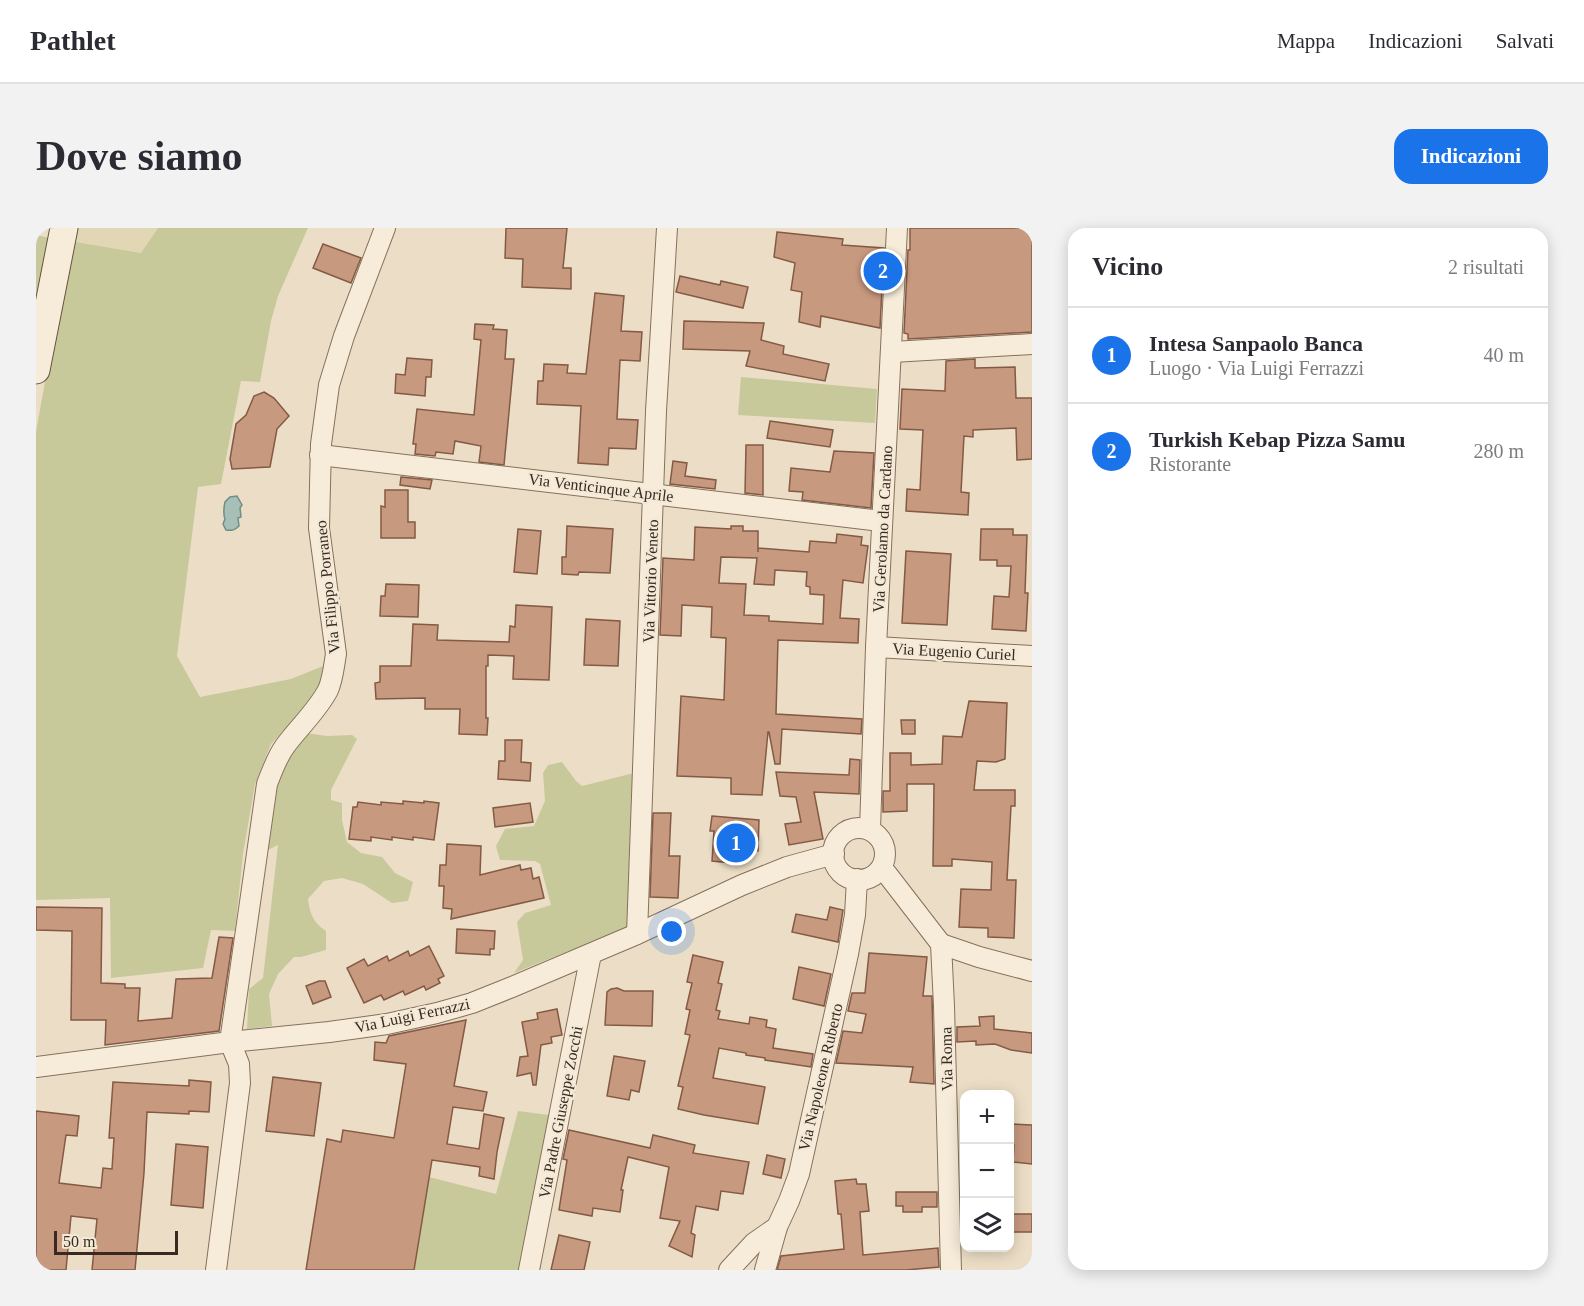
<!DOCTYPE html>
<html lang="it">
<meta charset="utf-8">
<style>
body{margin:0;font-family:"Times New Roman",serif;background:#f2f2f3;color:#2b2b33}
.controls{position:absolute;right:18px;bottom:18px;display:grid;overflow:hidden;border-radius:12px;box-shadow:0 3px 15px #0003}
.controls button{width:54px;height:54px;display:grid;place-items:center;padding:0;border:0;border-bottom:2px solid #e1e1e2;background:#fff;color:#2b2b33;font:30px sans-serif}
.scale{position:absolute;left:18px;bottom:15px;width:124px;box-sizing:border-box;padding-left:6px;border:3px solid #372a20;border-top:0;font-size:16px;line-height:21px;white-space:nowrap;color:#372a20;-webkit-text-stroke:4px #f4e9d6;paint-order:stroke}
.you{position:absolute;left:636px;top:704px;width:21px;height:21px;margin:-15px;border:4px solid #fff;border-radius:50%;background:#1a73e8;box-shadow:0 0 0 9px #1a73e833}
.badge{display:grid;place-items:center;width:39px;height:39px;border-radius:50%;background:#1a73e8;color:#fff;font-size:20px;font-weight:700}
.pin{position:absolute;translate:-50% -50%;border:3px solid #fff;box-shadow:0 2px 6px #0006}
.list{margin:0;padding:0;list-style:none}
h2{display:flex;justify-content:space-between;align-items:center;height:78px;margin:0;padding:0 24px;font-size:26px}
h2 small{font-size:20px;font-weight:400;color:#7c7c81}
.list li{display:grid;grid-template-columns:39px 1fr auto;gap:18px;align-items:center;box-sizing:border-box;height:96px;padding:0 24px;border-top:2px solid #e1e1e2}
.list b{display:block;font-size:22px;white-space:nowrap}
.list p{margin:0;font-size:20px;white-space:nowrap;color:#7c7c81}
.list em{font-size:20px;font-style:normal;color:#7c7c81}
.icon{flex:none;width:33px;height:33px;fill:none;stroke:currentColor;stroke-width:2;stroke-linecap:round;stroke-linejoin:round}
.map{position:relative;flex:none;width:996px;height:1042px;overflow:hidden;border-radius:18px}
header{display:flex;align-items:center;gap:36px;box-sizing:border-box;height:84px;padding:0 30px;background:#fff;border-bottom:2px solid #e1e1e2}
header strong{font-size:28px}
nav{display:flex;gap:33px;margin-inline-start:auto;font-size:21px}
.intro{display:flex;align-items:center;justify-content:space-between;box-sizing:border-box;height:144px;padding:0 36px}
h1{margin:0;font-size:42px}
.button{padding:15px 27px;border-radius:18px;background:#1a73e8;color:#fff;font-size:21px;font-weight:700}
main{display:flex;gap:36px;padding:0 36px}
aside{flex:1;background:#fff;border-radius:18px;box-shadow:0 3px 15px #0003}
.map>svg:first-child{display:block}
</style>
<header>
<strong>Pathlet</strong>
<nav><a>Mappa</a><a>Indicazioni</a><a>Salvati</a></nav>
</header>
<div class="intro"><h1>Dove siamo</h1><a class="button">Indicazioni</a></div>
<main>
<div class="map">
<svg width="996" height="1042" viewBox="0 0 996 1042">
<rect width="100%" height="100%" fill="#ecdec6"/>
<polygon fill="#e1d7b4" points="36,0 122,0 106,25 34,13"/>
<g fill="#c7c99b">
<polygon points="122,0 272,0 242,68 235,93 224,154 205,153 185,256 162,259 141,428 164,469 255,451 292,436 287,454 270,479 235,516 219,556 207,626 199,703 175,702 167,740 75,750 74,670 0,672 0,204 34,13 105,25"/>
<polygon points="0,7 14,10 0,85"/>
<polygon points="705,149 841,161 839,195 702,187"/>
<path d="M270,505L291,508L316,507L321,511L295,562V572L306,575V592L311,614L325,625L346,629L359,645L377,654L372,673L356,675L327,656L306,650L288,653L272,671C274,686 277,694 290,703V722L265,729H258L242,746L233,766L236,798L211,801L213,761L227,750L242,617L228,624L246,535Z"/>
<polygon points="526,534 540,553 546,558 598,545 592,699 478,745 487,732 481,694 489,685 515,677 504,636 499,633 464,632 460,618 469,601 498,598 509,573 507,545 512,537"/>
<polygon points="482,883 513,887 483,1042 378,1042 393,949 460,966"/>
</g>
<path fill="#a7c0b7" stroke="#6f8e84" stroke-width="1.5" d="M201,268L206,277L204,280L205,289L202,290L203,298C199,302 196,303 190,302L187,296L189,291C187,287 188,278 189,274L194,269Z"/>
<g fill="#c7997f" stroke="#845a44" stroke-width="1.5" fill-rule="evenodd">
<polygon points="470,0 531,0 527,40 535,40 535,61 486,59 487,31 469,30"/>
<polygon points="874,0 996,0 996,104 872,111 872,106 868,105 872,22 874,22"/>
<polygon points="741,4 807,11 806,17 848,20 844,100 785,88 784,99 763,94 766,64 755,62 759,35 738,29"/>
<polygon points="287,16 325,30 315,55 277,40"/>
<polygon points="644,48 684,57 685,53 712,59 707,80 640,64"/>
<polygon points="559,65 588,68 585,103 606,104 604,133 584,132 581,191 602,192 600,221 573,220 572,237 542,235 545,178 501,176 502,153 507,153 508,136 532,137 531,145 550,146"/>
<polygon points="648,93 728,95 725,112 748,118 747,126 793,136 789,153 710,138 714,123 647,121"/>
<polygon points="439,96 458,97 457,101 471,102 469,131 478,131 468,237 443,234 445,218 419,213 417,226 400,224 399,228 379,226 380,216 377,216 381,181 438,187 445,112 438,111"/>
<polygon points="371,130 396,132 395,149 390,149 389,168 359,165 360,146 369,147"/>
<polygon points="939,131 939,140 979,139 980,170 996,170 996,231 981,232 980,200 937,202 937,209 928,208 925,264 933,265 932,287 870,283 871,261 884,262 887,202 864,201 866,161 909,163 910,133"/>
<polygon points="228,164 238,170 253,188 241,201 234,239 196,241 194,231 200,196 210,187 218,168"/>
<polygon points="734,193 797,202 794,219 731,210"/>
<polygon points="710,217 727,217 727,267 709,265"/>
<polygon points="798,223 838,225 835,280 766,272 767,264 753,263 755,240 794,244"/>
<polygon points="637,233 651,235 649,248 680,252 679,261 634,256"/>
<polygon points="365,249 396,252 394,261 364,257"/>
<polygon points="349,262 372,262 372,294 379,294 379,310 345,310 345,278 349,279"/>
<polygon points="531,298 577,301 574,345 543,344 542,347 526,346 526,329 530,329"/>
<path d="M695,298H707V303H722V324V320L773,324L774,313L800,315L801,306L826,309L825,317L832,318L827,355L807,352L804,390L823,391L822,415L742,412L740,486L826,491L825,506L746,501L744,536H739L733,504H732L726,567L695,566V550L641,548L645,468L688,472L690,410L675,409L676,379L646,377L645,408L624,407L627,330L658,332L659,299L695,301ZM685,329L721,330L718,356L738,357L739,342L771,344L770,358L774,359V366L788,367L787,396L733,393V388L708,387L710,356L683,355Z"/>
<polygon points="482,301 505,303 501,346 478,344"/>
<polygon points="945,301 977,301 977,307 991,307 989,365 992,365 990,403 956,401 958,368 973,369 975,338 961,338 961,332 944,332"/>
<polygon points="870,323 915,326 911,397 866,395"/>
<polygon points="350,356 383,357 382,389 344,388 345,368 349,368"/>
<polygon points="480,377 516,379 513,452 477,451 478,428 452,427 452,438 450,438 450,490 452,490 451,507 423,506 424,481 389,481 389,470 340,471 339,455 344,454 344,438 375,438 377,396 402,397 401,412 473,414 474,398 479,399"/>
<polygon points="550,391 584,393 582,438 548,437"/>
<polygon points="933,473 971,475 969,531 960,534 941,533 938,562 979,562 979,578 975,578 971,652 980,652 978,710 952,709 952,700 923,699 925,661 955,662 956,634 916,631 916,638 897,638 898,556 871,556 871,583 847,584 847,563 854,563 854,525 875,525 875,537 906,536 907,508 926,509"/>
<polygon points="865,492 879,492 879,506 866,506"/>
<polygon points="469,512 486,512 485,534 495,535 494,553 462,551 463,533 469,533"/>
<polygon points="814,531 824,532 823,566 778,564 787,611 753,617 749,596 765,594 760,569 744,568 740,544 813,547"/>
<polygon points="367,573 388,575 388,573 403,575 398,612 377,609 377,612 356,609 356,612 335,609 335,613 313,611 317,579 321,579 322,574 345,577 345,574 367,576"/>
<polygon points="494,575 497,594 459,599 457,580"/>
<polygon points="617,585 635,585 633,628 644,628 642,670 614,669"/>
<polygon points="676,588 723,592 722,623 697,621 696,635 676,633 678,603 674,603"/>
<polygon points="411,616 445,618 444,647 484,637 485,642 495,640 497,651 503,649 508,670 415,691 416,681 407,680 408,658 403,658 404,637 410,637"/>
<polygon points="0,679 66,680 65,755 89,756 89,760 104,760 102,793 136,790 140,751 176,750 183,709 197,710 183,803 69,817 70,792 35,792 36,703 0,702"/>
<polygon points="794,679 807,682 802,714 756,704 760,686 791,692"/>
<polygon points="421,701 459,703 458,721 454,721 454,727 420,725"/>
<polygon points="393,718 408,748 402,751 404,755 390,762 388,758 369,767 367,763 348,772 345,767 328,775 311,740 328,731 332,738 351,728 353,733 372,723 374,728"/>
<polygon points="833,725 891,729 887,768 896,768 898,856 874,854 877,839 800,835 807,803 826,805 830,786 812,783 816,765 829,765"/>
<polygon points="657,727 687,734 682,755 686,756 680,782 684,783 682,791 713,796 714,789 731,792 730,799 740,801 737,820 777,826 775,839 729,832 729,830 710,827 710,825 683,820 677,850 729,859 722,896 668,887 642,881 647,859 642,858 654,807 649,806 654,782 650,781 656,755 651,754"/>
<polygon points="763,739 795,746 788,778 757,771"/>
<polygon points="283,753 289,753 295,769 277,776 270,758"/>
<polygon points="581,760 588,763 617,763 616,798 569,797 571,764 575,761"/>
<polygon points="521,781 526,807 515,809 516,815 505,817 500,857 497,857 495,845 481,848 484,829 492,828 486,794 502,791 501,785"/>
<polygon points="958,788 958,801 996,805 996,825 975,822 959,816 940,817 940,813 921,814 921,799 944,798 943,789"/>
<polygon points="430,792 418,858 451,864 447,883 417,879 411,916 443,921 448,886 468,890 461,924 458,951 443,948 444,939 396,932 378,1042 270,1042 291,911 305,914 307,902 358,910 370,836 338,832 339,814 350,815 353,808"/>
<polygon points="578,828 609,833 603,864 595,862 593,872 571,868"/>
<polygon points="237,849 285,855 278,908 230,903"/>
<polygon points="153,852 175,854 173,884 153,883 153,886 111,884 108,945 99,1042 56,1042 61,991 35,988 30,1042 0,1042 0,883 43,888 41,908 30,907 23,955 65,960 67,940 76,941 78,910 73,910 77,854 153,858"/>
<polygon points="974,896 996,897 996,936 977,934 978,917 974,917"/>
<polygon points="533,902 614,920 617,907 659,917 657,925 713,934 707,966 685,963 682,982 660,978 655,1005 659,1007 656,1029 633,1018 644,993 624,990 633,939 592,929 585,962 587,962 584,984 557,980 556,988 523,982 531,932 527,931"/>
<polygon points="140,916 172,919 167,980 135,977"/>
<polygon points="731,927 749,931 745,950 727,946"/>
<polygon points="820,951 821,956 830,956 833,983 824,984 827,1027 902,1020 903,1039 870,1042 741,1042 745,1028 808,1021 805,986 802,986 799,953"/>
<polygon points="860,964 901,964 901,979 886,979 886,984 867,984 867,978 860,978"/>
<rect x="974" y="986" width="22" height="18"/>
<polygon points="523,1007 554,1014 548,1042 515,1042"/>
</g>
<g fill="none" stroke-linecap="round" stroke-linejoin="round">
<g stroke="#86705d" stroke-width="22">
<g id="street">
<polyline points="856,124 996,116"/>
<polyline points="284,227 845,293"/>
<polyline points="840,419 996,428"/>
<circle cx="823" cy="626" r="26"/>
<polyline points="834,602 840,419 861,0"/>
<polyline points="845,641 851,646 905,716 908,778 915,1042"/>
<polyline points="601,706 620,183 631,0"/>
<polyline points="905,716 943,729 996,743"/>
<path d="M194,814L231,556C236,543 241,529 249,518C263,499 281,483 292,462C297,451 298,437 300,426L283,300L285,216L293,157L308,108L349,0"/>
<polyline points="0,839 194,814 293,804 351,796 401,785 436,775 476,759 601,706 706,657 751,639 798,626"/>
<polyline points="180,1042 204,855 203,836 194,814"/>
<polyline points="493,1042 555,726"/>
<polyline points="693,1042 718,1015 741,999"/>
<polyline points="729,1042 741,999 753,973 763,946 812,726 819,687 821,651"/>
</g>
</g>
<g stroke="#685240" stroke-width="29">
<polyline id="secondary" points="0,142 28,0"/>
</g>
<use href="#street" stroke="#f7ecd9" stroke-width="20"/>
<use href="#secondary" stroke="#f7ecd9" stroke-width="27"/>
</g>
<g text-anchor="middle" stroke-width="4.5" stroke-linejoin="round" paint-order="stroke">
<g font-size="16" fill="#372a20" stroke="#f4e9d6">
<text transform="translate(565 259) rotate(7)" y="6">Via Venticinque Aprile</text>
<text transform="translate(846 301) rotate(-87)" y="6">Via Gerolamo da Cardano</text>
<text transform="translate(614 353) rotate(-88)" y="6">Via Vittorio Veneto</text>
<text transform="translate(291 359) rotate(-96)" y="6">Via Filippo Porraneo</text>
<text transform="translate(918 423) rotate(3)" y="6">Via Eugenio Curiel</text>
<text transform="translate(376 787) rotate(-12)" y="6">Via Luigi Ferrazzi</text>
<text transform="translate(910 831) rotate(-91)" y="6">Via Roma</text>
<text transform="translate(784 849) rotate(-77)" y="6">Via Napoleone Ruberto</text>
<text transform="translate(524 884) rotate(-79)" y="6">Via Padre Giuseppe Zocchi</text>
</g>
</g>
</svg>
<div class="controls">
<button>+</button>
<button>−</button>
<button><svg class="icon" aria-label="layers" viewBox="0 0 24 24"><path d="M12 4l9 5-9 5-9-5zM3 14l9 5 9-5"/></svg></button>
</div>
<div class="scale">50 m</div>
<div class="you"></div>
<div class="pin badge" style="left:700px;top:615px">1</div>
<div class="pin badge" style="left:847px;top:43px">2</div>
</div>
<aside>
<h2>Vicino<small>2 risultati</small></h2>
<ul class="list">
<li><span class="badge">1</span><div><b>Intesa Sanpaolo Banca</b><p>Luogo · Via Luigi Ferrazzi</p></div><em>40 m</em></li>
<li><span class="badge">2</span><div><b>Turkish Kebap Pizza Samu</b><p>Ristorante</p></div><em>280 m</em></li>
</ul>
</aside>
</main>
